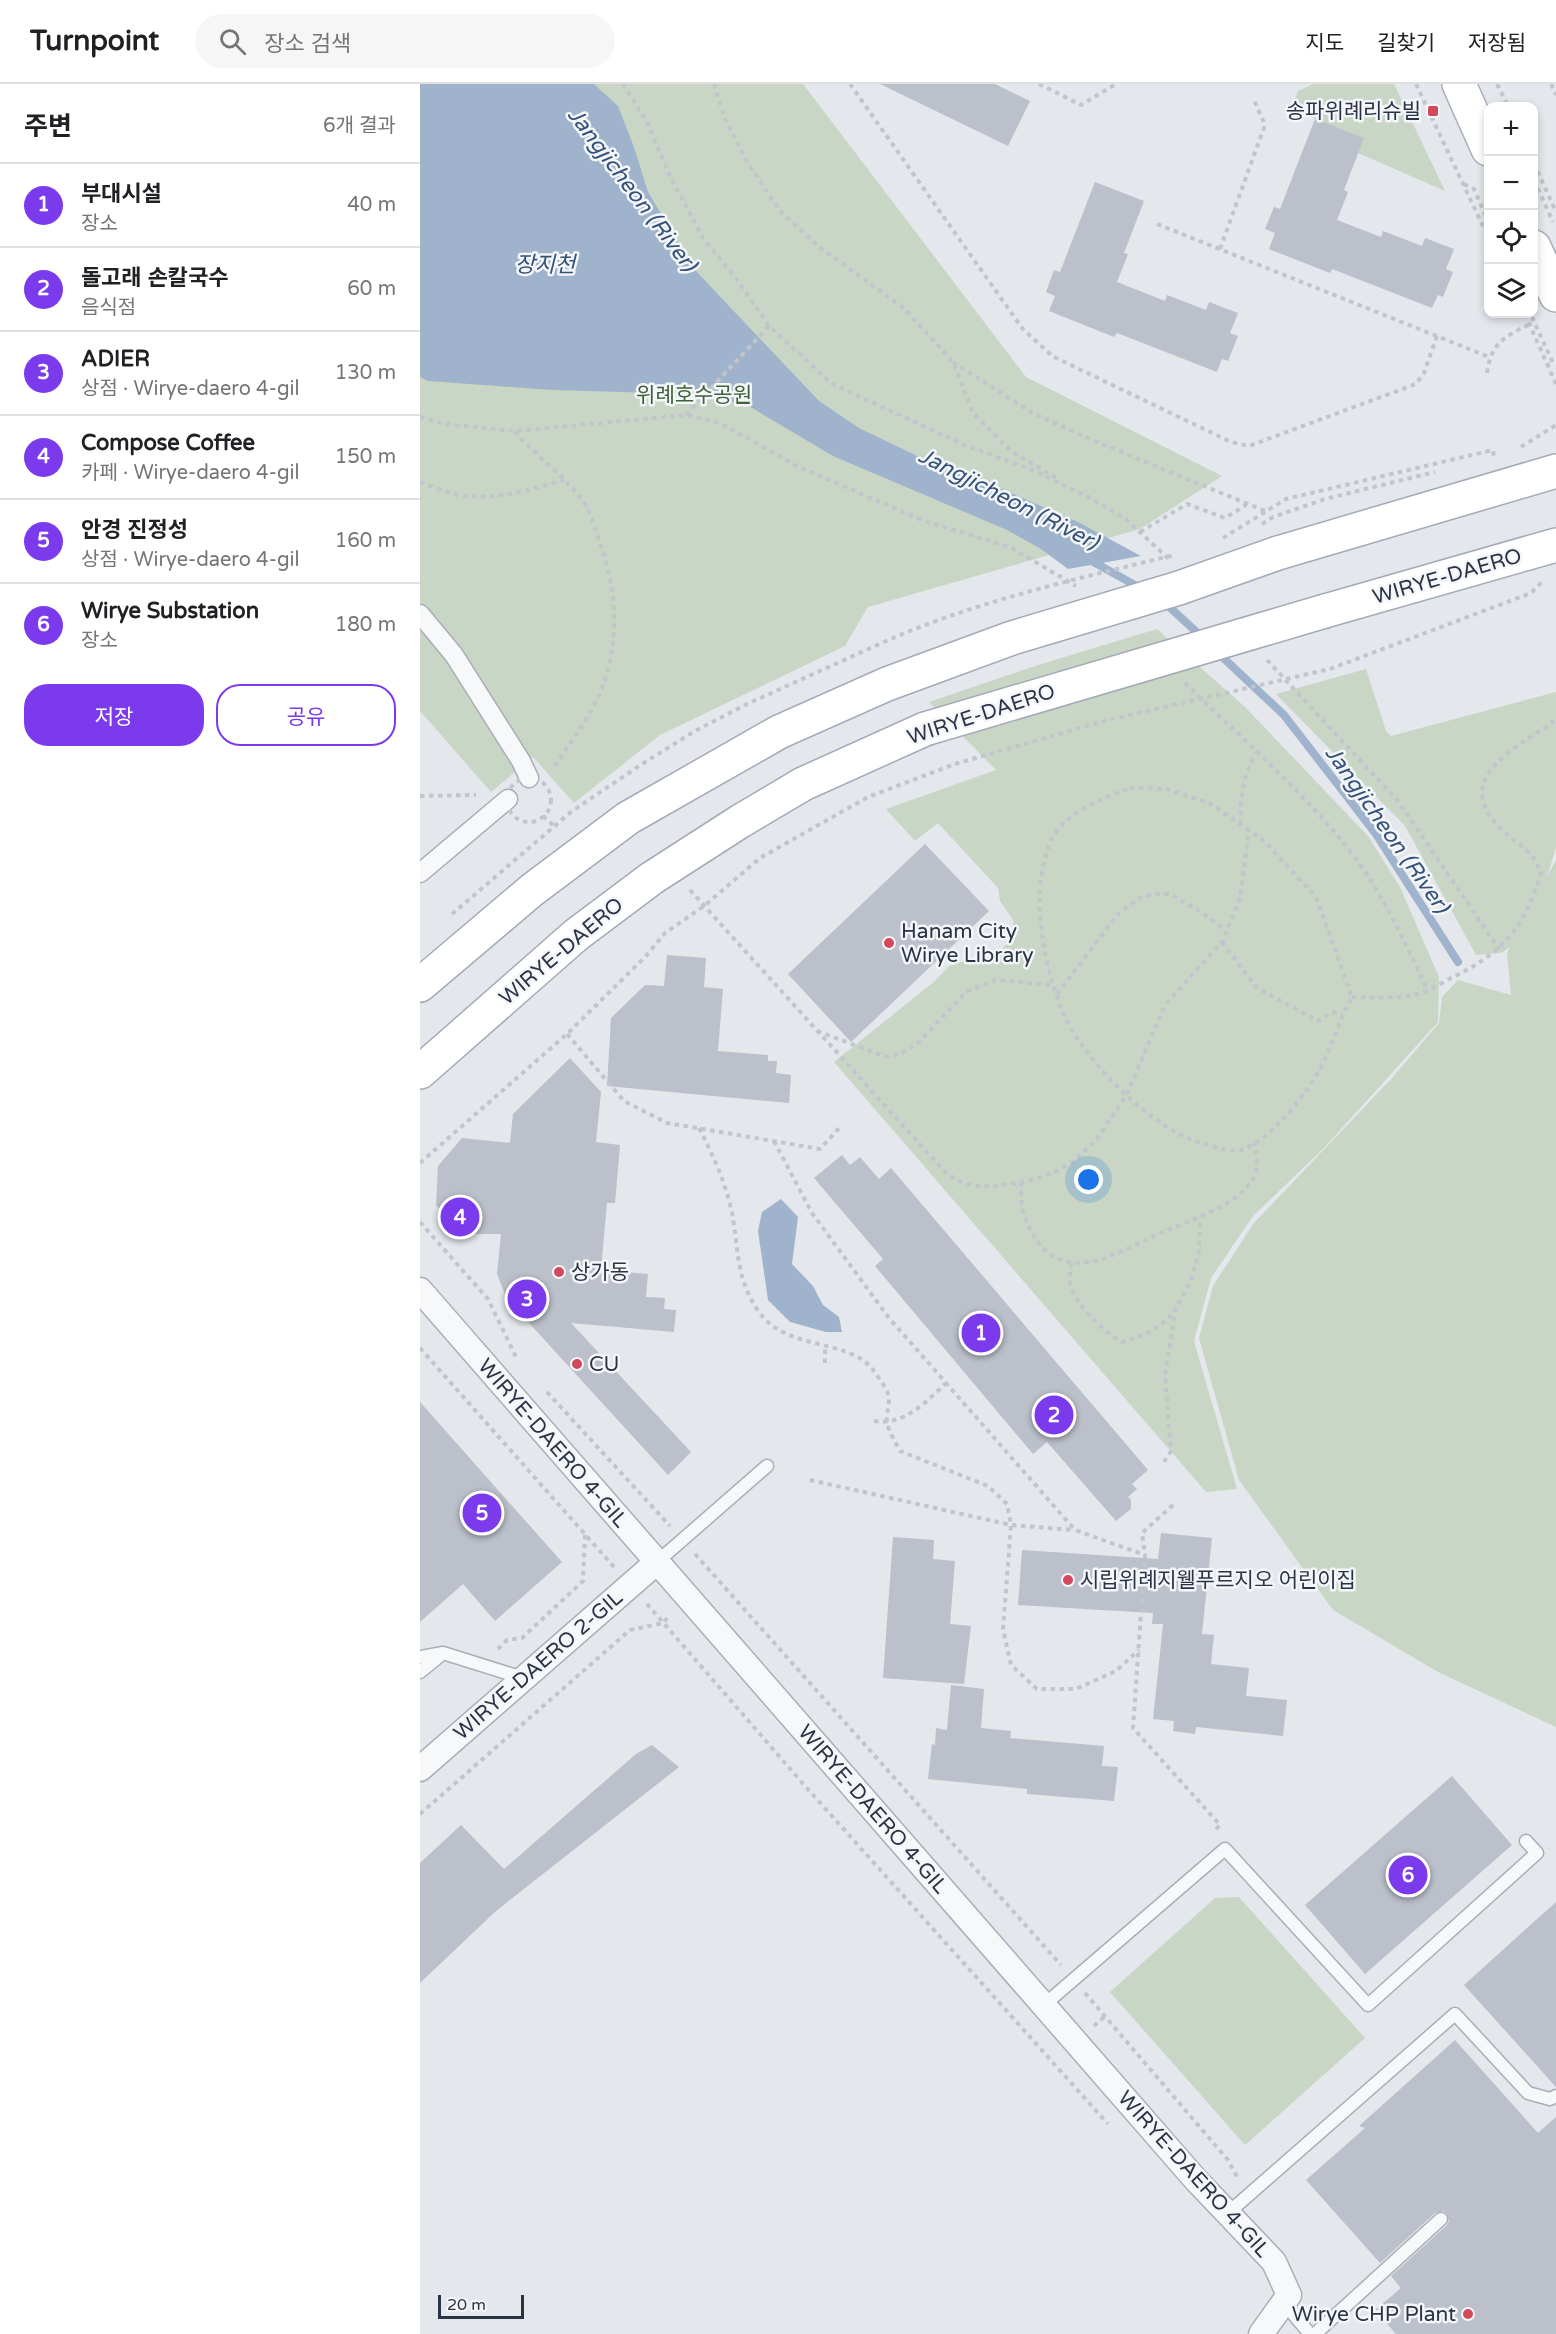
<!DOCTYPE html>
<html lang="ko">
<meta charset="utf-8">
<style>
body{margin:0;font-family:"Varela Round","Noto Sans KR",sans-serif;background:#f6f6f6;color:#202124}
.controls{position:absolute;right:18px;top:18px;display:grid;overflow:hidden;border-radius:12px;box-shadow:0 3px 9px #0003}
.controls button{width:54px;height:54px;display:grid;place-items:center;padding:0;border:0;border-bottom:2px solid #e0e0e0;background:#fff;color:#202124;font:30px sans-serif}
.scale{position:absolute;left:18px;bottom:15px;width:86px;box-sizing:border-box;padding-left:6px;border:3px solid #2b3445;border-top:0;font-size:16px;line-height:21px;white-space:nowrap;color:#2b3445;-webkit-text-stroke:4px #f4f6f9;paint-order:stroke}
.you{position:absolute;left:669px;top:1096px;width:21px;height:21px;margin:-15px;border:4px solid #fff;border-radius:50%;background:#1a73e8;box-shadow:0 0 0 9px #1a73e833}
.badge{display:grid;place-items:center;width:39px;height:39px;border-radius:50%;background:#7c3aed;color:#fff;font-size:20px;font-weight:700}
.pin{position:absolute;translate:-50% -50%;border:3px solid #fff;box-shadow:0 2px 6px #0006}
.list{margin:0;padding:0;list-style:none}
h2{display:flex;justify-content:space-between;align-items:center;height:78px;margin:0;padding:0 24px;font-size:26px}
h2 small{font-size:20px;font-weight:400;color:#757577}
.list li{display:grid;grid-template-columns:39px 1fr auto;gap:18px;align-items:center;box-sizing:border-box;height:84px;padding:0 24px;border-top:2px solid #e0e0e0}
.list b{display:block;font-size:22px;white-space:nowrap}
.list p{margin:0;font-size:20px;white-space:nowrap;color:#757577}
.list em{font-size:20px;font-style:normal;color:#757577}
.actions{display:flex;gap:12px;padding:18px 24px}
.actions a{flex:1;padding:14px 0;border:2px solid #7c3aed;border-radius:24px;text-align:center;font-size:21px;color:#7c3aed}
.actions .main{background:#7c3aed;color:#fff}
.icon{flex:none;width:33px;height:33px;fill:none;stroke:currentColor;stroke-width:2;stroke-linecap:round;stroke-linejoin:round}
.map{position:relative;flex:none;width:1136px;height:2250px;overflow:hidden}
header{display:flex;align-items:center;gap:36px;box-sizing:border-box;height:84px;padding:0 30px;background:#fff;border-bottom:2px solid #e0e0e0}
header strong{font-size:28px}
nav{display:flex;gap:33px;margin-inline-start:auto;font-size:21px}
.search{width:420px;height:54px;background:#f6f6f6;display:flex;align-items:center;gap:15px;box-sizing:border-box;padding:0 21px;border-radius:33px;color:#757577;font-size:22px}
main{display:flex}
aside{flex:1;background:#fff}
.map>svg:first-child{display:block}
</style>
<header>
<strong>Turnpoint</strong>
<div class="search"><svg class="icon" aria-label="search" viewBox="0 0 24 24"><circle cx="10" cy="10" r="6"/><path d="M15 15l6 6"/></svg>장소 검색</div>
<nav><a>지도</a><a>길찾기</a><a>저장됨</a></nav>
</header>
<main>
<aside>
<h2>주변<small>6개 결과</small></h2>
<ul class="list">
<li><span class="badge">1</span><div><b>부대시설</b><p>장소</p></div><em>40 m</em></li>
<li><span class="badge">2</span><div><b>돌고래 손칼국수</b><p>음식점</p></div><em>60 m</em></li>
<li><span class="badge">3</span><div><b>ADIER</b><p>상점 · Wirye-daero 4-gil</p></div><em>130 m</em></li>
<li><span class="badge">4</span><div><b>Compose Coffee</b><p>카페 · Wirye-daero 4-gil</p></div><em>150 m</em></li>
<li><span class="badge">5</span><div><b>안경 진정성</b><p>상점 · Wirye-daero 4-gil</p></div><em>160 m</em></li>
<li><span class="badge">6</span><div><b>Wirye Substation</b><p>장소</p></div><em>180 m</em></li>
</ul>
<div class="actions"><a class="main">저장</a><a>공유</a></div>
</aside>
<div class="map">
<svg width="1136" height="2250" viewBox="0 0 1136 2250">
<rect width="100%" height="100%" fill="#e4e7ec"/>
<g fill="#c9d6c5">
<polygon points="0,0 383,0 606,293 802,392 720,445 448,523 425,562 240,651 154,719 113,673 71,708 0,627"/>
<polygon points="893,0 974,0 1025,107 938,69 895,35 872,23 878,7"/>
<polygon points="737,545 825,623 948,752 980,803 1019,893 1018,938 904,1064 833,1132 791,1194 774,1257 817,1405 786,1408 414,978 515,897 529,882 544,877 567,875 582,865 594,853 593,836 580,817 578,804 518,739 495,757 466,725 576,686 509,618 618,581"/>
<polygon points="946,585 966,647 971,652 1136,608 1136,763 1127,793 1136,776 1136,1643 1018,1588 913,1526 819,1396 779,1254 793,1202 833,1140 972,994 1019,939 1022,913 1038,896 1091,911 1087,869 1090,863 1081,869 1056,871 985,742 856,610"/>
<polygon points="819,1813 945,1954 825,2061 690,1908 795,1814"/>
</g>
<g fill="#9fb4cc">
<polygon points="0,0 174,0 198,22 214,63 228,108 275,186 399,317 439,344 520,383 584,406 658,438 721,472 648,485 621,465 587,446 413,372 327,321 273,310 132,306 8,297 0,293"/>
<polygon points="361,1115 378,1133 372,1180 393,1202 403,1221 419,1233 422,1248 406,1248 370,1238 348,1216 338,1147 342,1128"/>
</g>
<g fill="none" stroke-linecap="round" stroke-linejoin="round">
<g stroke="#9fb4cc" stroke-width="8">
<polyline points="668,475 722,505"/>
<polyline points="744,518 783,554"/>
<polyline points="796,567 864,631 956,750 1038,878"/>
</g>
</g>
<g fill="#bbc0ca">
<polygon points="460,0 575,0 610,17 588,62"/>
<polygon points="895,35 944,54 924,106 928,108 917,136 961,153 963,147 1002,162 1005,154 1034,165 1026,185 1033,188 1023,213 1018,211 1012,224 912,185 910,189 849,165 855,149 845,145 854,123 860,125"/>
<polygon points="675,98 724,117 704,169 708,170 697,198 745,217 747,211 786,226 789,218 818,229 810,249 818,252 808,277 802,275 797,288 697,249 694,253 629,227 635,212 626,208 634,186 640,188"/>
<polygon points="505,760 569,827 431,958 368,890"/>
<polygon points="247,871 286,874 284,903 303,905 298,967 348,971 348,977 357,977 356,989 371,991 369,1019 187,1002 191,934 225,901 244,902"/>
<polygon points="150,974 181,1008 176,1058 200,1061 195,1119 187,1119 181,1186 228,1190 226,1213 245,1214 244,1225 256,1226 254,1248 151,1239 271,1368 248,1391 87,1215 77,1190 81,1150 43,1150 16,1121 18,1082 42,1054 90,1059 93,1030"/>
<polygon points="422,1071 430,1081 440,1073 459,1095 471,1084 728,1386 712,1400 717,1405 708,1413 711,1416 711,1425 696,1437 627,1358 613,1370 455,1182 463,1175 394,1094"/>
<polygon points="0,1318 142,1478 75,1537 43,1500 0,1538"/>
<polygon points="741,1449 792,1454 782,1550 794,1551 791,1580 829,1584 826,1612 867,1616 863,1652 776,1643 775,1650 753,1647 754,1637 733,1635 743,1540 732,1540 733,1529 598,1521 602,1466 738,1475"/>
<polygon points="473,1453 514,1456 513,1475 535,1477 530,1540 551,1542 544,1600 463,1594"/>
<polygon points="531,1601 564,1605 561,1644 591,1647 590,1654 684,1662 682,1682 698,1683 694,1717 607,1710 607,1705 508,1695 512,1660 515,1661 516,1644 527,1646"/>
<polygon points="232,1661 259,1683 76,1827 0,1899 0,1779 41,1741 84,1785 216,1670"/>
<polygon points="1032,1692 1092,1761 945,1890 885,1821"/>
<polygon points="1136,1818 1136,2003 1044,1901"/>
<polygon points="1035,1956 1118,2049 1136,2033 1136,2250 976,2250 955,2226 981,2204 971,2192 1027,2141 1029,2137 1027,2130 1023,2127 1015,2129 960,2179 886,2096 945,2044 939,2042"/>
</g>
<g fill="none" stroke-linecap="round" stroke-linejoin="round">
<g stroke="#a9aeb7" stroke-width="15">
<g id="service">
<polyline points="237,1478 347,1382"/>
<polyline points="0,1573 23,1569 103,1594"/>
<polyline points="0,1588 22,1570"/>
<polyline points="624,1921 805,1765 948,1921 1117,1769 1106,1757"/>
<polyline points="808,2129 1035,1930 1108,2009 1130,2015 1136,2012"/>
<polyline points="863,2218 890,2250"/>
<polyline points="895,2250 1021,2135"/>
</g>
</g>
<g stroke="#a9aeb7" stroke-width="21">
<g id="pedestrian">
<polyline points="0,530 34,571 101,677 109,694"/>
<polyline points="0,789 88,715"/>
</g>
</g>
<g stroke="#a9aeb7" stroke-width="27">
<g id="minor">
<polyline points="0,1206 776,2096 854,2178 869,2211 841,2250"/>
<polyline points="0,1685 237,1478"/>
</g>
</g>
<g stroke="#a9aeb7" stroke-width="36">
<g id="secondary">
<polyline points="1039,0 1068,65"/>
<polyline points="1114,163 1136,211"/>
</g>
</g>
<g stroke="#a3abb8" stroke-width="36">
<g id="primary">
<polyline points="858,469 1136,387"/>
<polyline points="905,527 1136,461"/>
<polyline points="0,901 112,806 208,734 359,648 467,600"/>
<polyline points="0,988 156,851 232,794 319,738 383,700 505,645"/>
</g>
</g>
<g stroke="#c2c5cb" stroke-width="4" stroke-dasharray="4.5 4.5" stroke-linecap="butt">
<polyline points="203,0 227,38 250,92 283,154 318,197 349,242 412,300 547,362 613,386 669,413 707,436 750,476"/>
<polyline points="294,0 305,35 327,78 360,127 399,163 484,224 533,278 553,329 592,368 637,394"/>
<polyline points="430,0 602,244 632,272 811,358 829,362 996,300 1004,289 1017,252"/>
<polyline points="619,0 661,21 696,0"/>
<polyline points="996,0 1068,153"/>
<polyline points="1077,0 1088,22"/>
<polyline points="1131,0 1136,11"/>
<polyline points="1114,79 1136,128"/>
<polyline points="1114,96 1133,138"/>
<polyline points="1044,100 1054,105 1068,137"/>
<polyline points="737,140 1069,273"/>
<polyline points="800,165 845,41 834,16"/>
<polyline points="1105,230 1136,300"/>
<polyline points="1112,233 1133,279 1128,280"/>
<polyline points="533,278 611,328 658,350 845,427"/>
<path d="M1067,289C1071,259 1084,253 1110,240"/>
<polyline points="266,331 349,242"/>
<polyline points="0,333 25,340 95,347 266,331 302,340 377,382 504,437 590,463 656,502"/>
<path d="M95,347C116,373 145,391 164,419C172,431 176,448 181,462C198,509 200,566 178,613C166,639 148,662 132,686"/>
<polyline points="1101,363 1136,341"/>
<path d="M0,398C13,403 27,409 40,411C75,417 112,405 145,396"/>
<polyline points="842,440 853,433 905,415 1015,388"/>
<polyline points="720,448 767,420 805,434 826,421"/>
<polyline points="803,454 866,415 1073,366 1074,373"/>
<polyline points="847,576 978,717 1079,865"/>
<polyline points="910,585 1111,509 1122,498"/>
<path d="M765,599C826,659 900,721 948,792C971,828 989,867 1007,906"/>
<circle cx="109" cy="716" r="22"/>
<path d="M710,704L747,705L791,720L843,756L896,813L932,913C920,933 915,954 905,975C891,1005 855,1052 824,1065C812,1070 796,1063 784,1060C734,1047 665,978 644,931C627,890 614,832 622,789C625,774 627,760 637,747C655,724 684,714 710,704Z"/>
<polyline points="0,712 56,711"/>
<polyline points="123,732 134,742"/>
<path d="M821,740C819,716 824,689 836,669"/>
<polyline points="270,806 526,1089 539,1097 554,1102 577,1102 607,1097 635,1088 654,1077 676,1056 706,1012 745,921 802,858 820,814 829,746"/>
<polyline points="32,830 151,728 219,682 275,647 325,621 455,562"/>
<polyline points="802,858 837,904 898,937 912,928 922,929"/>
<polyline points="637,910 698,830 721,813 734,810 750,810 781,828 806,846"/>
<path d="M932,913C953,913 980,916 1000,909C1010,906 1020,900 1029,895C1082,870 1105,844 1121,788C1118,783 1116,776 1112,772C1102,760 1087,753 1077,741C1031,689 1104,662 1136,635"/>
<polyline points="397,947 467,973 482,969 499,958 546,908 575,896 634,901"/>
<polyline points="147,950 204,1017 247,1039 400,1065 421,1042"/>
<path d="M279,1044C292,1069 303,1093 310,1120C320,1161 313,1191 339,1228C367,1268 429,1253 454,1287C459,1294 469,1307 469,1315C469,1323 466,1331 467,1338C468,1347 476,1359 480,1367L568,1402L587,1420L591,1441L583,1545L591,1581L617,1605H656L696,1587L719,1566"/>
<polyline points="354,1057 392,1129 469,1234 655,1446 725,1471"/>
<polyline points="0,1079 147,950 225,873 245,849 284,822 340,774 448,713 535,680"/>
<path d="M601,1098C601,1110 601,1123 605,1134C617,1166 637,1183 671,1178C688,1175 726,1156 743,1148C769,1137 809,1124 828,1102C840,1089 838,1075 834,1059"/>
<polyline points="0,1138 68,1215 96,1273"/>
<path d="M651,1179C651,1186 649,1196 651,1202C659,1225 682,1246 702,1258C726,1251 738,1246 755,1227"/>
<polyline points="0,1264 194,1483"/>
<polyline points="405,1279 405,1262"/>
<polyline points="127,1308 250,1442"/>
<path d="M454,1337C484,1342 506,1318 526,1299"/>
<polyline points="744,1378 751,1367 745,1292 755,1226 771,1197 779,1167 780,1133"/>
<polyline points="390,1396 591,1441 654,1446"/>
<polyline points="753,1421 722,1449 725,1471 713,1644 800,1741 795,1746"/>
<polyline points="275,1470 641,1881"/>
<polyline points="227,1520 385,1702 688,2040"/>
<polyline points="78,1565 87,1556 102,1554 163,1497 165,1451"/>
<polyline points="0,1730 210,1546 243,1539 249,1532"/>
<polyline points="665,1909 808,2076 818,2095"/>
<polyline points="674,1942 685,1932"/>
</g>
<use href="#service" stroke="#f7f8fa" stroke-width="12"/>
<use href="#pedestrian" stroke="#f7f8fa" stroke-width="18"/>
<use href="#minor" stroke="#f7f8fa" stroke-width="24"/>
<use href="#secondary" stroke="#fff" stroke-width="33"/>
<use href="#primary" stroke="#fff" stroke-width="33"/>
<g stroke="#a3abb8" stroke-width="36" stroke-linecap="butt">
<g id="primary-bridge">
<polyline points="467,600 592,554 759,504 858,469"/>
<polyline points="505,645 905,527"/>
</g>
</g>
<g stroke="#c2c5cb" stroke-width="4" stroke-dasharray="4.5 4.5" stroke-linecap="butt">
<path d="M455,562C551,518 653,496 754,471"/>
<polyline points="535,680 688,636 910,585"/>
</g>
<use href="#primary-bridge" stroke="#fff" stroke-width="33"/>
</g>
<g fill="#d1495b" stroke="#f4f6f9" stroke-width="2">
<rect x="1007" y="21" width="12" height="12" rx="3"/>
<circle cx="469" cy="859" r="6"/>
<circle cx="139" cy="1188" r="6"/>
<circle cx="157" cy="1280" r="6"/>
<circle cx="648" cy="1496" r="6"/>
<circle cx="1048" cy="2230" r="6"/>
</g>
<g text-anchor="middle" stroke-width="5" stroke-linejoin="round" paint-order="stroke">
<g font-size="21" fill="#2b3445" stroke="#f4f6f9" text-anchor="start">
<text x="1001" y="34" text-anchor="end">송파위례리슈빌</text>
<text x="481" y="854">Hanam City<tspan x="481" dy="24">Wirye Library</tspan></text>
<text x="151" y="1195">상가동</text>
<text x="169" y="1287">CU</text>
<text x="660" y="1503">시립위례지웰푸르지오 어린이집</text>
<text x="1036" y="2237" text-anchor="end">Wirye CHP Plant</text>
</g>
<g font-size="21" fill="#3f6138" stroke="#f4f6f9">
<text x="274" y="318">위례호수공원</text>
</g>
<g font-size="21" fill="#2b3445" stroke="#f4f6f9">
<text transform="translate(1027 492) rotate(-16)" y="7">WIRYE-DAERO</text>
<text transform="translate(561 630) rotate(-18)" y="7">WIRYE-DAERO</text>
<text transform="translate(141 867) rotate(-40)" y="7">WIRYE-DAERO</text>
<text transform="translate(133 1359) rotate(49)" y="7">WIRYE-DAERO 4-GIL</text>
<text transform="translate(118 1581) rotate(-41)" y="7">WIRYE-DAERO 2-GIL</text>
<text transform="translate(453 1725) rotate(49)" y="7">WIRYE-DAERO 4-GIL</text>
<text transform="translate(774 2090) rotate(48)" y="7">WIRYE-DAERO 4-GIL</text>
</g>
<g font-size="22" font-style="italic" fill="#34527a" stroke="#f4f6f9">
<text transform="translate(213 105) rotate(53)" y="8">Jangjicheon (River)</text>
<text x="125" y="188">장지천</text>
<text transform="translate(589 414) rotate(27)" y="8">Jangjicheon (River)</text>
<text transform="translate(968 745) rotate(55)" y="8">Jangjicheon (River)</text>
</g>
</g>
</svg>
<div class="controls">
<button>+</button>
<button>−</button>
<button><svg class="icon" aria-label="locate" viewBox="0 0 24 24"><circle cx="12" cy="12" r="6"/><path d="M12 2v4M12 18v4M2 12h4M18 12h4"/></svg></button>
<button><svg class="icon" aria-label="layers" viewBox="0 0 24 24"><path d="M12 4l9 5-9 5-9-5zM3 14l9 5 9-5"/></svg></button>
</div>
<div class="scale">20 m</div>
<div class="you"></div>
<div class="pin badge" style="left:561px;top:1249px">1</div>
<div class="pin badge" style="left:634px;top:1331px">2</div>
<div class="pin badge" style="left:107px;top:1215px">3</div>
<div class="pin badge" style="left:40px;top:1133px">4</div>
<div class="pin badge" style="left:62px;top:1429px">5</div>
<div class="pin badge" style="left:988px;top:1791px">6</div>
</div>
</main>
